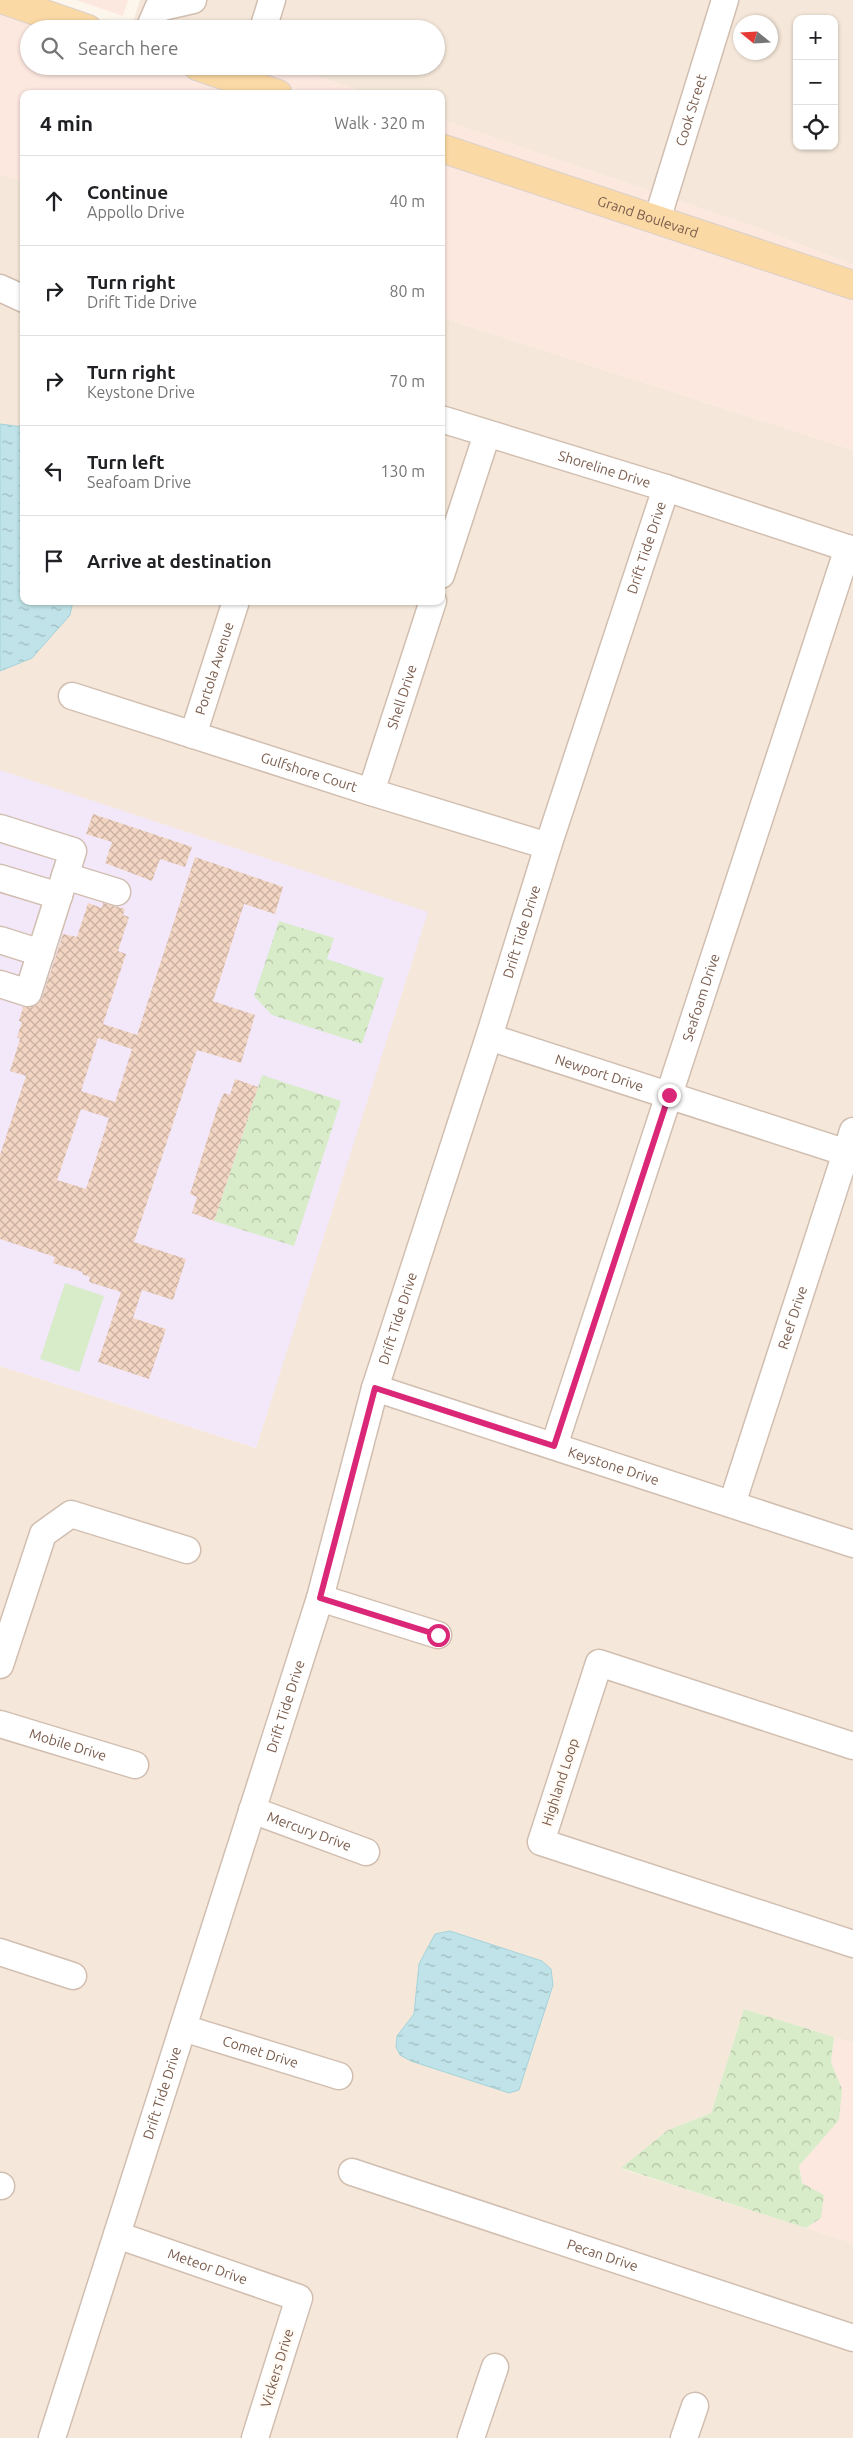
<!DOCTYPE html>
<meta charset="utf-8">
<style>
body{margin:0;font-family:Ubuntu,sans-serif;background:#f2f2f2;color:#202124}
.controls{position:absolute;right:15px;top:15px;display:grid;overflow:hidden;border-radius:10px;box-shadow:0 1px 4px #0004}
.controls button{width:45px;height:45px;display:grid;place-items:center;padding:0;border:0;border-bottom:1px solid #e0e0e0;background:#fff;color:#202124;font:25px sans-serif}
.compass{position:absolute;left:733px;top:15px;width:45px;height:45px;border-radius:50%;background:#fff;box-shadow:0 1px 4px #0004;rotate:288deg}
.stop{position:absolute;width:15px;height:15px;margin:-11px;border:4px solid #db2777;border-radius:50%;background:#fff}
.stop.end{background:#db2777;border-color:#fff;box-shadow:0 1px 5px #0008}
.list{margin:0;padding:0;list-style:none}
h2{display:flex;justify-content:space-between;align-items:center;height:65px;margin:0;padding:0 20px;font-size:21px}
h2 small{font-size:16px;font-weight:400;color:#757577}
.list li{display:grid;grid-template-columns:32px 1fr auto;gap:15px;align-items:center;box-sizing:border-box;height:90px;padding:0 20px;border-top:1px solid #e0e0e0}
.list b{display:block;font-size:19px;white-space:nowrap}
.list p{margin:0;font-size:16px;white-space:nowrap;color:#757577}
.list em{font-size:16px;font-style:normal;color:#757577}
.icon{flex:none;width:28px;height:28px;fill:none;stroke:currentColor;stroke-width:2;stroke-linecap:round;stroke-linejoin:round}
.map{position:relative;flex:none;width:853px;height:2438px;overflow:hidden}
.search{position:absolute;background:#fff;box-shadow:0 1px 4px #0004;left:20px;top:20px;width:425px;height:55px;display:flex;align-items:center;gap:12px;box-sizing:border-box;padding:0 18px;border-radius:28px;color:#757577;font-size:19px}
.panel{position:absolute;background:#fff;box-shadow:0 1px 4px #0004;left:20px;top:90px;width:425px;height:515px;border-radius:10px}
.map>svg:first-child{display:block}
</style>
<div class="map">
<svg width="853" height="2438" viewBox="0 0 853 2438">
<defs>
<pattern id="forest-crowns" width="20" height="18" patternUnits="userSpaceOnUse" patternTransform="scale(1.25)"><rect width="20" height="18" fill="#d8ecc9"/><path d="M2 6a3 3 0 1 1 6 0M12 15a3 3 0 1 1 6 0" fill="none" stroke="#b4c2a5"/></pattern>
<pattern id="water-ripples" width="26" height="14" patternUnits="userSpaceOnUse" patternTransform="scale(1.25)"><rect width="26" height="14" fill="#bfe3e8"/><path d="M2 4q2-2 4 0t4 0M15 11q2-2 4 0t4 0" fill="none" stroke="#a0bbbe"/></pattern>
<pattern id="building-cross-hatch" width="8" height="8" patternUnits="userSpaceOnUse" patternTransform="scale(1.25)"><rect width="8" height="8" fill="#f3d5c3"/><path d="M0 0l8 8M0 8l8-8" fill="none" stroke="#cab0a1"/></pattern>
</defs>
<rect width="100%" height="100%" fill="#fdf6ec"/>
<g fill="#f5e8da" fill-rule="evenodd">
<path d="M140,0H853V265L752,226L441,120V94H368L290,66H436V29H117L102,24L104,19L120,25L134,19ZM797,19H834V146H797ZM740,22H770V52H740Z"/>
<polygon points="0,174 24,182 24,601 441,601 441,317 853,450 853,2043 744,2009 711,2113 668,2130 622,2169 853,2243 853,2438 0,2438 0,1366 256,1448 0,772"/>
</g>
<g fill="#fde8e0">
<polygon points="76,0 128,0 123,16"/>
<polygon points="0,12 56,29 29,29 29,66 170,66 252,94 24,94 24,182 0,174"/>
<polygon points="227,66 290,66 368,94 309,94"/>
<polygon points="441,120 752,226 853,265 853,275 441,138"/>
<polygon points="441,157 853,297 853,450 441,317"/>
<polygon points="834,2037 853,2043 853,2243 806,2228 821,2218 802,2183 799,2166 812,2151 842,2089 831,2062"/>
</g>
<polygon fill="#f3e8fa" points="0,770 428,912 256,1448 0,1366"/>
<polygon fill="#d8ecc9" points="65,1283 104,1296 79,1372 40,1359"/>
<g fill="url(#forest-crowns)">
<polygon points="279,921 334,938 327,959 384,978 362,1044 272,1015 254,996"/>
<polygon points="262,1075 341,1101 294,1246 214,1221"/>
<polygon points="744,2009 834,2037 831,2062 842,2089 839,2120 799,2166 802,2183 824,2195 821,2218 806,2228 621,2168 668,2130 711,2113"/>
</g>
<g fill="url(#water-ripples)" stroke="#a5d3da">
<polygon points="0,424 24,427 24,601 73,601 70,615 32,658 0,671"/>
<polygon points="450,1931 542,1961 551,1969 553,1985 519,2090 509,2093 411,2061 400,2055 396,2047 397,2036 414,2014 419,1964 435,1934"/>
</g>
<g fill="url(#building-cross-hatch)" fill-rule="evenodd">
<polygon points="93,814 192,847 185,867 160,859 152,881 105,863 112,842 86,834"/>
<path d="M195,857L283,887L275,914L244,904L213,1001L255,1015L241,1063L197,1050L134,1242L186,1259L173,1300L142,1290L133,1318L166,1329L149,1379L98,1362L121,1292L89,1282L90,1277L82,1274L83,1272L53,1263L55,1257L0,1239V1155L26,1076L10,1071L20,1039L17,1037L22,1022L19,1021L23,1007H32L38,1004L42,998L63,934L77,937L88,903L102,908L103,903L125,909L123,915L129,917L118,951L126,954L103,1024L137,1035ZM98,1038L132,1049L115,1102L81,1091ZM81,1109L109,1118L86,1189L57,1180Z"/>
<polygon points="235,1079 258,1087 214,1221 192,1213 197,1197 190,1194 218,1106 224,1093 230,1095"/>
</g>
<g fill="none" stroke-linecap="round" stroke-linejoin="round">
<g stroke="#d1beb0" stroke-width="29">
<g id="minor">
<polyline points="149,29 158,8 193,0"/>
<polyline points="263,29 272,0"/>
<polyline points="246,83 251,66"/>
<path id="s1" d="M657,220L725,0"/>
<polyline points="0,288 24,299"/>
<path id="s2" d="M441,419L666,488L853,550"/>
<polyline points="441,575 487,434"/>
<path id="s3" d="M72,696L371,792L548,846"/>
<path id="s4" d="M193,735L236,601"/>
<path id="s5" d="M371,792L433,601"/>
<polyline points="0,828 73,851 28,993 0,984"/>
<polyline points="65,876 117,892"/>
<polyline points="0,878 59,896"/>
<polyline points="0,940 41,953"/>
<path id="s6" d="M489,1037L853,1155"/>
<path id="s7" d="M375,1388L853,1544"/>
<path id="s8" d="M554,1446L848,548"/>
<path id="s9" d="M732,1504L853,1131"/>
<polyline points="320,1598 438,1635"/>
<polyline points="0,1665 43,1534 71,1514 187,1550"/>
<path id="s10" d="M0,1724L135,1765"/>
<polyline points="853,1746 599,1663 541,1842 853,1944"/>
<path id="s11" d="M252,1810L366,1852"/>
<polyline points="0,1952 73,1976"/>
<path id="s12" d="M183,2028L339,2076"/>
<path id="s13" d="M352,2172L853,2338"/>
<polyline points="0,2186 1,2186"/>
<path id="s14" d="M117,2235L299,2298L255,2438"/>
<path id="s15" d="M52,2438L320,1598L375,1388L489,1037L548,846L666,488"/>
<polyline points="471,2438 495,2367"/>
<polyline points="684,2438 695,2406"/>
</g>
</g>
<g stroke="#dad1cd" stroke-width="30">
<g id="major">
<polyline points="4,0 88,29"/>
<polyline points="197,66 278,94"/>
<path id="s16" d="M441,148L853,285"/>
</g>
</g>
<use href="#minor" stroke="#fff" stroke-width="26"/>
<use href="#major" stroke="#fbd9a5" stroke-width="28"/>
</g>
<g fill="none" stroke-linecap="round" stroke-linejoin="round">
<polyline stroke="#db2777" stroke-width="6" points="438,1635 320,1598 375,1388 554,1446 669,1095"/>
</g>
<g text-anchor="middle" stroke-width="4.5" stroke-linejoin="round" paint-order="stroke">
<g font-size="14" fill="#7a5c4d" stroke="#fffaf3">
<text dy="5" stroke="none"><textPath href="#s1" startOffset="115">Cook Street</textPath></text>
<text dy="5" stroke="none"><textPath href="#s16" startOffset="218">Grand Boulevard</textPath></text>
<text dy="5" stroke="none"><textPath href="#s2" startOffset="171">Shoreline Drive</textPath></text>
<text dy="5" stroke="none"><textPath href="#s15" startOffset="1982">Drift Tide Drive</textPath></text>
<text dy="5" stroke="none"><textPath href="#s4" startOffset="70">Portola Avenue</textPath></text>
<text dy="5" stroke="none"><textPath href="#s5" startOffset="100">Shell Drive</textPath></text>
<text dy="5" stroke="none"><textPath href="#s3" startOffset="249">Gulfshore Court</textPath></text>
<text dy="5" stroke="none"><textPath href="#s15" startOffset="1578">Drift Tide Drive</textPath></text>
<text dy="5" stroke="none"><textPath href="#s8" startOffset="472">Seafoam Drive</textPath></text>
<text dy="5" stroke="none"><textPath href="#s6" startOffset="116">Newport Drive</textPath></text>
<text dy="5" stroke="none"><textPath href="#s15" startOffset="1172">Drift Tide Drive</textPath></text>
<text dy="5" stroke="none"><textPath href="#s9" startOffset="196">Reef Drive</textPath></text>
<text dy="5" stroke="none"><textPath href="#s7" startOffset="251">Keystone Drive</textPath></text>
<text dy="5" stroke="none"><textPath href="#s15" startOffset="768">Drift Tide Drive</textPath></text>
<text dy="5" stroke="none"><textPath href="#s10" startOffset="71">Mobile Drive</textPath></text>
<text transform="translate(560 1782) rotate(-72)" y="5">Highland Loop</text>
<text dy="5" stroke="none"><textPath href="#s11" startOffset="61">Mercury Drive</textPath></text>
<text dy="5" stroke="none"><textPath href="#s12" startOffset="81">Comet Drive</textPath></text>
<text dy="5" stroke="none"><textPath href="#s15" startOffset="362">Drift Tide Drive</textPath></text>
<text dy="5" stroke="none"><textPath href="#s13" startOffset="264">Pecan Drive</textPath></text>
<text dy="5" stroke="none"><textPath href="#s14" startOffset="96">Meteor Drive</textPath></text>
<text transform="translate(277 2368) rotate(-73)" y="5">Vickers Drive</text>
</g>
</g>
</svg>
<div class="controls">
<button>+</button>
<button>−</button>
<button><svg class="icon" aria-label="locate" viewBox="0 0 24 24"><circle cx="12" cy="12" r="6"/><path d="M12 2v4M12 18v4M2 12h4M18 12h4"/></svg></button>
</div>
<svg class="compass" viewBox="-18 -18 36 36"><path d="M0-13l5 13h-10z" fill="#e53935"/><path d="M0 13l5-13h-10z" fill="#757577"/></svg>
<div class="stop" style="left:438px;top:1635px"></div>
<div class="stop end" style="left:669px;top:1095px"></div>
<div class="search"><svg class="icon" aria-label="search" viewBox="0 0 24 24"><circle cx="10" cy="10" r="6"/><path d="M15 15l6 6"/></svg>Search here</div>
<section class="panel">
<h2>4 min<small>Walk · 320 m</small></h2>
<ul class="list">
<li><svg class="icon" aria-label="ahead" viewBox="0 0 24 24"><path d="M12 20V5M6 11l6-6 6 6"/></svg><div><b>Continue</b><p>Appollo Drive</p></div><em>40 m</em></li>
<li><svg class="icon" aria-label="right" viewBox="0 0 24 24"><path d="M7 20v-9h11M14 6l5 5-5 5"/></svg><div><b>Turn right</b><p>Drift Tide Drive</p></div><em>80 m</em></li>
<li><svg class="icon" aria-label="right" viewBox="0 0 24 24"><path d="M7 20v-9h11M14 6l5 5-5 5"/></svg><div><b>Turn right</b><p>Keystone Drive</p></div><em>70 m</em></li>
<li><svg class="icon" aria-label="left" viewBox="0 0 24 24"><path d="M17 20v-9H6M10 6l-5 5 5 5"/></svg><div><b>Turn left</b><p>Seafoam Drive</p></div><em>130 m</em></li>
<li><svg class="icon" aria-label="arrive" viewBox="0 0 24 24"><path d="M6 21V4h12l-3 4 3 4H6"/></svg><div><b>Arrive at destination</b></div></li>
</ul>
</section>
</div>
